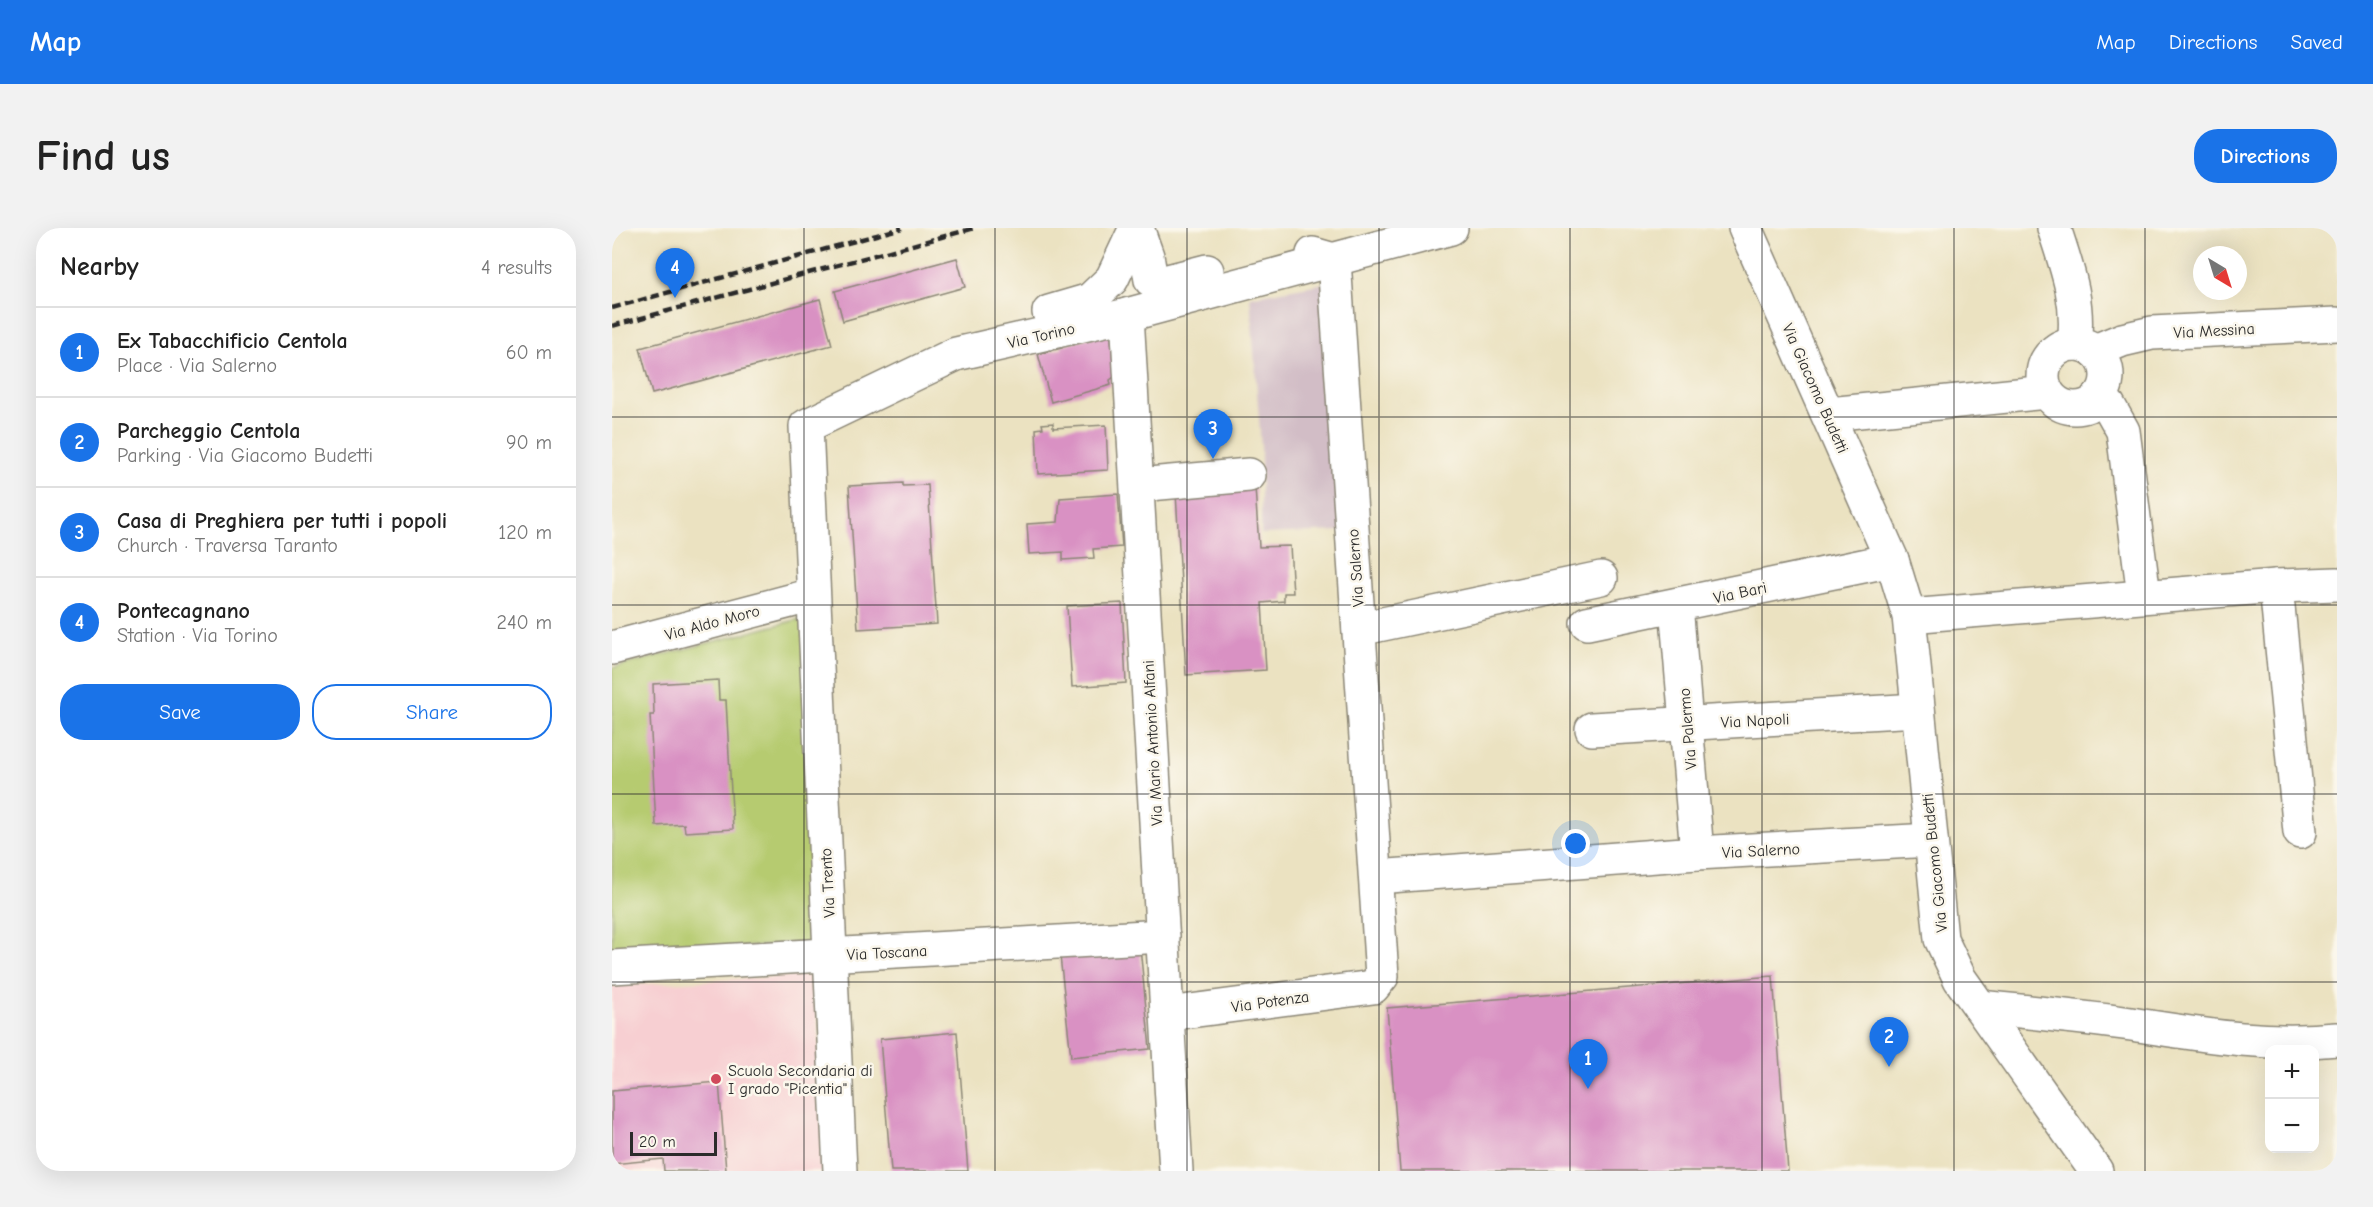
<!DOCTYPE html>
<meta charset="utf-8">
<style>
body{margin:0;font-family:"Comic Neue",sans-serif;background:#f2f2f2;color:#222}
.controls{position:absolute;right:18px;bottom:18px;display:grid;overflow:hidden;border-radius:12px;box-shadow:0 6px 24px #0002}
.controls button{width:54px;height:54px;display:grid;place-items:center;padding:0;border:0;border-bottom:2px solid #e0e0e0;background:#fff;color:#222;font:30px sans-serif}
.compass{position:absolute;left:1581px;top:18px;width:54px;height:54px;border-radius:50%;background:#fff;box-shadow:0 6px 24px #0002;rotate:142deg}
.scale{position:absolute;left:18px;bottom:15px;width:87px;box-sizing:border-box;padding-left:6px;border:3px solid #2b2b2b;border-top:0;font-size:16px;line-height:21px;white-space:nowrap;color:#2b2b2b;-webkit-text-stroke:4px #fbf7ec;paint-order:stroke}
.you{position:absolute;left:964px;top:616px;width:21px;height:21px;margin:-15px;border:4px solid #fff;border-radius:50%;background:#1a73e8;box-shadow:0 0 0 9px #1a73e833}
.badge{display:grid;place-items:center;width:39px;height:39px;border-radius:50%;background:#1a73e8;color:#fff;font-size:20px;font-weight:700}
.pin{position:absolute;translate:-50% -50px;filter:drop-shadow(0 2px 3px #0008)}
.pin::after{content:'';position:absolute;top:32px;width:21px;height:18px;background:inherit;clip-path:polygon(0 0,100% 0,50% 100%)}
.list{margin:0;padding:0;list-style:none}
h2{display:flex;justify-content:space-between;align-items:center;height:78px;margin:0;padding:0 24px;font-size:26px}
h2 small{font-size:20px;font-weight:400;color:#767676}
.list li{display:grid;grid-template-columns:39px 1fr auto;gap:18px;align-items:center;box-sizing:border-box;height:90px;padding:0 24px;border-top:2px solid #e0e0e0}
.list b{display:block;font-size:22px;white-space:nowrap}
.list p{margin:0;font-size:20px;white-space:nowrap;color:#767676}
.list em{font-size:20px;font-style:normal;color:#767676}
.actions{display:flex;gap:12px;padding:18px 24px}
.actions a{flex:1;padding:14px 0;border:2px solid #1a73e8;border-radius:24px;text-align:center;font-size:21px;color:#1a73e8}
.actions .main{background:#1a73e8;color:#fff}
.map{position:relative;flex:none;width:1725px;height:943px;overflow:hidden;border-radius:24px}
header{display:flex;align-items:center;gap:36px;box-sizing:border-box;height:84px;padding:0 30px;background:#1a73e8;color:#fff}
header strong{font-size:28px}
nav{display:flex;gap:33px;margin-inline-start:auto;font-size:21px}
.intro{display:flex;align-items:center;justify-content:space-between;box-sizing:border-box;height:144px;padding:0 36px}
h1{margin:0;font-size:42px}
.button{padding:15px 27px;border-radius:24px;background:#1a73e8;color:#fff;font-size:21px;font-weight:700}
main{display:flex;gap:36px;padding:0 36px}
aside{flex:1;background:#fff;border-radius:24px;box-shadow:0 6px 24px #0002}
.map>svg:first-child{display:block}
</style>
<header>
<strong>Map</strong>
<nav><a>Map</a><a>Directions</a><a>Saved</a></nav>
</header>
<div class="intro"><h1>Find us</h1><a class="button">Directions</a></div>
<main>
<aside>
<h2>Nearby<small>4 results</small></h2>
<ul class="list">
<li><span class="badge">1</span><div><b>Ex Tabacchificio Centola</b><p>Place · Via Salerno</p></div><em>60 m</em></li>
<li><span class="badge">2</span><div><b>Parcheggio Centola</b><p>Parking · Via Giacomo Budetti</p></div><em>90 m</em></li>
<li><span class="badge">3</span><div><b>Casa di Preghiera per tutti i popoli</b><p>Church · Traversa Taranto</p></div><em>120 m</em></li>
<li><span class="badge">4</span><div><b>Pontecagnano</b><p>Station · Via Torino</p></div><em>240 m</em></li>
</ul>
<div class="actions"><a class="main">Save</a><a>Share</a></div>
</aside>
<div class="map">
<svg width="1725" height="943" viewBox="0 0 1725 943">
<rect width="100%" height="100%" fill="#fbf7ec"/>
<filter id="ink" filterUnits="userSpaceOnUse"><feTurbulence type="fractalNoise" baseFrequency=".0167" numOctaves="2"/><feDisplacementMap in="SourceGraphic" scale="12" xChannelSelector="R" yChannelSelector="G"/><feConvolveMatrix kernelMatrix="1 2 1 2 8 2 1 2 1" color-interpolation-filters="sRGB"/></filter>
<filter id="wash" filterUnits="userSpaceOnUse"><feTurbulence type="fractalNoise" baseFrequency=".008" numOctaves="4" result="noise"/><feDisplacementMap in="SourceGraphic" scale="24" xChannelSelector="R" yChannelSelector="G"/><feGaussianBlur stdDeviation="1.35" result="paint"/><feColorMatrix in="noise" values="0 0 0 0 0 0 0 0 0 0 0 0 0 0 0 0 0 1.4 0 .05"/><feComposite in="paint" operator="in"/></filter>
<g filter="url(#wash)">
<rect width="100%" height="100%" fill="#ebe2c1"/>
<polygon fill="#f7cfd2" points="203,747 214,943 0,943 0,758"/>
<polygon fill="#d2bdc6" points="713,55 730,303 649,306 649,218 638,69"/>
<polygon fill="#b6cb6f" stroke="#707b4d" stroke-width="1.5" points="192,390 203,715 0,726 0,440"/>
<g id="blocks">
<g fill="#d991c3">
<polygon points="345,30 353,59 231,93 223,63"/>
<polygon points="208,71 220,117 40,166 28,120"/>
<polygon points="496,105 499,109 502,149 498,152 499,157 439,174 426,126 450,120 449,117"/>
<polygon points="441,195 441,200 494,197 496,242 426,246 424,201 431,200 430,196"/>
<polygon points="291,255 291,258 316,257 325,396 246,401 237,258"/>
<polygon points="643,259 647,319 678,318 681,365 672,365 672,373 650,375 654,442 574,447 564,264"/>
<polygon points="506,266 510,319 481,321 482,330 451,332 451,324 417,326 415,296 446,294 448,270"/>
<polygon points="510,375 514,455 460,459 455,378"/>
<polygon points="106,452 107,472 114,472 121,601 73,604 72,596 44,598 38,487 42,487 41,456"/>
<polygon points="528,719 538,821 459,829 448,728"/>
<polygon points="1161,748 1176,943 788,943 775,780"/>
<polygon points="345,804 356,943 279,943 268,811"/>
<polygon points="107,854 114,943 52,943 51,931 0,936 0,863"/>
</g>
</g>
</g>
<g filter="url(#ink)">
<use href="#blocks" fill-opacity="0" stroke="#8b8676" stroke-width="1.5"/>
<g fill="none" stroke-linecap="round" stroke-linejoin="round">
<g stroke="#8b8676" stroke-width="36">
<g id="minor">
<polyline points="525,0 535,28 539,52 552,54 595,43"/>
<polyline points="1133,0 1280,332 1297,388 1329,711 1348,751 1484,943"/>
<path d="M1442,0C1455,40 1468,74 1462,116"/>
<polyline points="437,84 478,72 500,51 524,0"/>
<polyline points="515,87 564,943"/>
<circle cx="1463" cy="148" r="32"/>
<polyline points="1483,123 1510,112 1540,105 1725,96"/>
<polyline points="1487,169 1497,178 1511,203 1532,368"/>
<polyline points="1217,186 1435,164"/>
<polyline points="526,257 637,247"/>
<polyline points="1664,358 1688,604"/>
<polyline points="1064,377 1085,625"/>
<polyline points="1297,388 1664,358 1725,356"/>
<polyline points="975,395 1280,332"/>
<polyline points="747,401 989,350"/>
<polyline points="0,420 201,367"/>
<polyline points="980,501 1306,482"/>
<polyline points="764,649 1085,625 1319,612"/>
<polyline points="0,739 551,708"/>
<path d="M1368,779C1418,784 1469,789 1519,796C1591,807 1651,818 1725,811"/>
<polyline points="555,786 761,759 770,748 722,32 701,26"/>
<polyline points="228,943 194,198 344,126 515,87 839,0"/>
</g>
</g>
<use href="#minor" stroke="#fff" stroke-width="33"/>
<g stroke="#2b2b2b" stroke-width="4.5" stroke-dasharray="9 4.5" stroke-linecap="butt">
<polyline points="0,80 290,0"/>
<polyline points="0,98 363,0"/>
</g>
</g>
</g>
<path fill="none" stroke="#2b2b2b" stroke-width="1.5" stroke-opacity="0.55" d="M192,0V943M383,0V943M575,0V943M767,0V943M958,0V943M1150,0V943M1342,0V943M1533,0V943M0,189H1725M0,377H1725M0,566H1725M0,754H1725"/>
<circle fill="#d1495b" stroke="#fbf7ec" stroke-width="2" cx="104" cy="851" r="6"/>
<g text-anchor="middle" stroke-width="5" stroke-linejoin="round" paint-order="stroke">
<g font-size="16" fill="#2b2b2b" stroke="#fbf7ec">
<text transform="translate(1602 102) rotate(-3)" y="6">Via Messina</text>
<text transform="translate(429 107) rotate(-13)" y="6">Via Torino</text>
<text transform="translate(1204 160) rotate(66)" y="6">Via Giacomo Budetti</text>
<text transform="translate(743 340) rotate(-94)" y="6">Via Salerno</text>
<text transform="translate(1128 364) rotate(-12)" y="6">Via Bari</text>
<text transform="translate(100 394) rotate(-15)" y="6">Via Aldo Moro</text>
<text transform="translate(1143 492) rotate(-3)" y="6">Via Napoli</text>
<text transform="translate(1075 501) rotate(-95)" y="6">Via Palermo</text>
<text transform="translate(540 515) rotate(-93)" y="6">Via Mario Antonio Alfani</text>
<text transform="translate(1149 622) rotate(-3)" y="6">Via Salerno</text>
<text transform="translate(1322 635) rotate(-96)" y="6">Via Giacomo Budetti</text>
<text transform="translate(215 655) rotate(-93)" y="6">Via Trento</text>
<text transform="translate(275 724) rotate(-3)" y="6">Via Toscana</text>
<text transform="translate(658 773) rotate(-8)" y="6">Via Potenza</text>
</g>
<g font-size="16" fill="#2b2b2b" stroke="#fbf7ec" text-anchor="start">
<text x="116" y="848">Scuola Secondaria di<tspan x="116" dy="18">I grado "Picentia"</tspan></text>
</g>
</g>
</svg>
<div class="controls">
<button>+</button>
<button>−</button>
</div>
<svg class="compass" viewBox="-18 -18 36 36"><path d="M0-13l5 13h-10z" fill="#e53935"/><path d="M0 13l5-13h-10z" fill="#767676"/></svg>
<div class="scale">20 m</div>
<div class="you"></div>
<div class="pin badge" style="left:976px;top:861px">1</div>
<div class="pin badge" style="left:1277px;top:839px">2</div>
<div class="pin badge" style="left:601px;top:231px">3</div>
<div class="pin badge" style="left:63px;top:70px">4</div>
</div>
</main>
